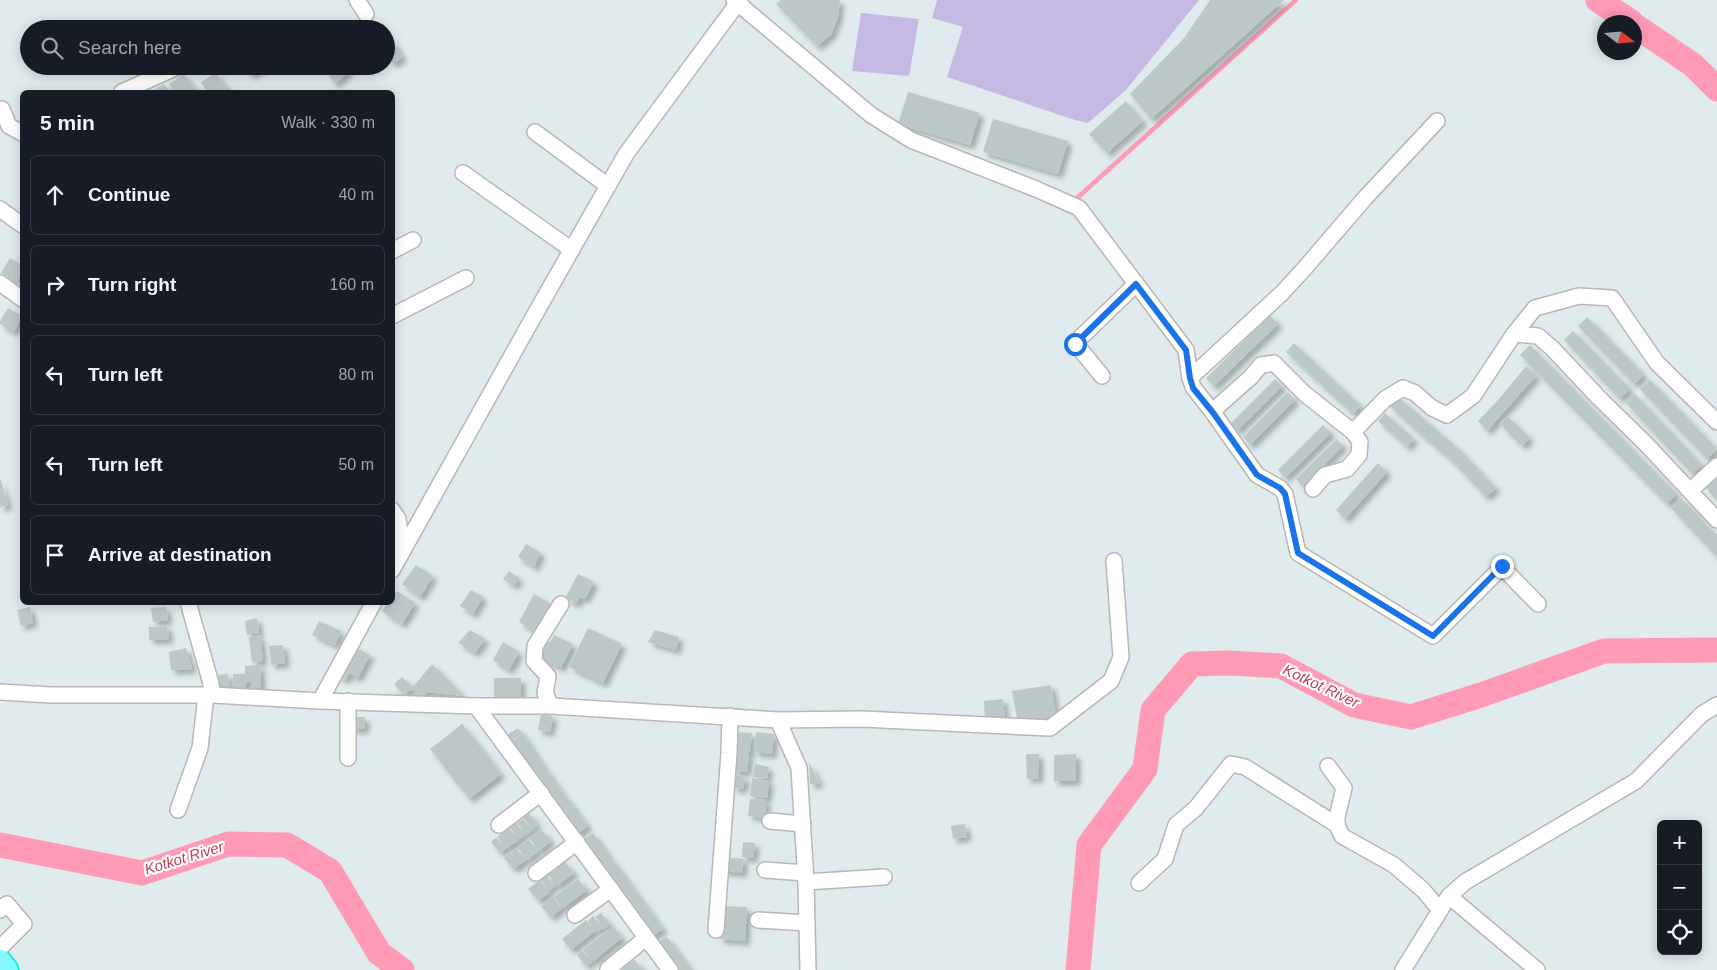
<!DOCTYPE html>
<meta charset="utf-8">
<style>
body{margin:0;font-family:Arial,sans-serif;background:#242831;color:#f1f3f6}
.controls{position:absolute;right:15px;bottom:15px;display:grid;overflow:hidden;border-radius:8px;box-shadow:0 2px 12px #0003}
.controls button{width:45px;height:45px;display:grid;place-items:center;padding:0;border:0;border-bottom:1px solid #363941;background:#171b24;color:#f1f3f6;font:25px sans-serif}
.compass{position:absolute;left:1597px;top:15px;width:45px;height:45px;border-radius:50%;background:#171b24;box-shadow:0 2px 12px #0003;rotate:106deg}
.stop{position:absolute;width:15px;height:15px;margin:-11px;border:4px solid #1a73e8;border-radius:50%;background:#fff}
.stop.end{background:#1a73e8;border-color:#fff;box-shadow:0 1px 5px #0008}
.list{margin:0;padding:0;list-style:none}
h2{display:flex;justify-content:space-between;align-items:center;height:65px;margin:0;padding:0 20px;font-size:21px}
h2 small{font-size:16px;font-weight:400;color:#9ea1a6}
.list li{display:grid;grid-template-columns:32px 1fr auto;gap:15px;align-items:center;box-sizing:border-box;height:80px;margin:0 10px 10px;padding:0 10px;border:1px solid #363941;border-radius:8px}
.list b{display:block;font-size:19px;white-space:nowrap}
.list em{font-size:16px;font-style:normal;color:#9ea1a6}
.icon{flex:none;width:28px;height:28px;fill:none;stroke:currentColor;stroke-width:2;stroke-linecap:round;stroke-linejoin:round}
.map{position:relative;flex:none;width:1717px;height:970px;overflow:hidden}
.search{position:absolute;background:#171b24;box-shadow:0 2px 12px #0003;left:20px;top:20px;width:375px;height:55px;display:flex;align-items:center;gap:12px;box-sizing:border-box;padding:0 18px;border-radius:28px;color:#9ea1a6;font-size:19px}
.panel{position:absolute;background:#171b24;box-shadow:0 2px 12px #0003;left:20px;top:90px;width:375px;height:515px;border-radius:8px}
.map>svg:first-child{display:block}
</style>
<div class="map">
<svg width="1717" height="970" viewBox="0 0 1717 970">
<defs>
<filter id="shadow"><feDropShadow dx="4.5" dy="4.5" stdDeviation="2.5" flood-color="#0004"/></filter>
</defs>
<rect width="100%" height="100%" fill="#dfebec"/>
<g fill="#c6bae4">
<polygon points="937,0 1199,0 1126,90 1088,123 1075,120 947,77 963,27 932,18"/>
<polygon points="861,13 919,19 909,76 852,71"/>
</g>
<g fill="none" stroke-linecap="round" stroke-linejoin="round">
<polyline stroke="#ff9bb7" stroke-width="4.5" points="1072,198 1076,199 1296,0"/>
<g stroke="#ff9bb7" stroke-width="25">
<polyline points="1598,0 1631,22"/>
<polyline points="1634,25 1693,65 1717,89"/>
<polyline points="0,845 142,873 228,844 287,845 330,871 379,953 402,970"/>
<polyline points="1078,970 1089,845 1145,769 1153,710 1192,664 1230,663 1281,666 1354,705 1411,717 1481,695 1604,651 1717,650"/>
</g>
</g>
<g fill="#bdc9c9" filter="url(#shadow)">
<polygon points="781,0 840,0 838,17 831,35 817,46 776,4"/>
<polygon points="1210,0 1284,0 1151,119 1130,94 1184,38"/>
<polygon points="393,42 403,57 393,64 386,55 386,46"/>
<polygon points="245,66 264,66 251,75"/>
<polygon points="336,66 345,66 349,72 334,84 328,72"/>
<polygon points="216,73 227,89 222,92 207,92 201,82"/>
<polygon points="184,74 196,91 193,92 175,92 169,84"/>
<polygon points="164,84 170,92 151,92"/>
<polygon points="908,92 980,113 970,145 898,124"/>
<polygon points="1126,101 1143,121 1107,153 1089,134"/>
<polygon points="993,119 1068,141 1058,174 983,152"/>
<polygon points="10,258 22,265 22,272 17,282 1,273"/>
<polygon points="8,308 22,316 14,332 0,324 0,321"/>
<polygon points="1270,315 1278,324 1214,386 1206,378"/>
<polygon points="1587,317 1644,375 1634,384 1578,326"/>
<polygon points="1573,331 1630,389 1620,399 1564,340"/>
<polygon points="1294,343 1361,406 1353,414 1286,352"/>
<polygon points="1530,345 1677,494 1667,504 1520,355"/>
<polygon points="1526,366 1536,376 1487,431 1478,421 1500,398"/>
<polygon points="1275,379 1282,386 1237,431 1230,424"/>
<polygon points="1650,380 1717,449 1707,459 1640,389"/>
<polygon points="1288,392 1295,400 1250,445 1243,437"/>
<polygon points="1635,394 1702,465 1692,474 1626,403"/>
<polygon points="1398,397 1460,450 1496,488 1486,497 1453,462 1390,407"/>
<polygon points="1385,413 1414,439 1407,447 1378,421"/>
<polygon points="1507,416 1530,438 1522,446 1500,424"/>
<polygon points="1323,425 1331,433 1285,478 1278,470"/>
<polygon points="1337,439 1343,446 1302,486 1296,479"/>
<polygon points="1378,463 1387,472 1345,519 1336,510"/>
<polygon points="0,478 8,505 0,508"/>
<polygon points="1715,478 1717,480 1717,500 1705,487"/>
<polygon points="1681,498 1717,536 1717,557 1671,508"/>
<polygon points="526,544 541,553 534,567 518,557"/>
<polygon points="416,565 433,576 420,597 402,584"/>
<polygon points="509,571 519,578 514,586 503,579"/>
<polygon points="578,574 594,582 585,599 580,597 576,604 565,598"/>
<polygon points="471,590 483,597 473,614 460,606"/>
<polygon points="397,591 415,603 402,624 382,611 388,602 392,602 392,597"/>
<polygon points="534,594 553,605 538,633 519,622"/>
<polygon points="30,607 33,623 21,626 17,610"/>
<polygon points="166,607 168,620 153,622 151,608"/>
<polygon points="257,618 259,633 247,635 245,621"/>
<polygon points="319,621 341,631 335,645 312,635"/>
<polygon points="167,626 169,639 149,640 149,627"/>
<polygon points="588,628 622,644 603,683 569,667"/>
<polygon points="470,630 485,639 475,653 458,643"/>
<polygon points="655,630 679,637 676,650 648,642"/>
<polygon points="260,635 263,661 252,662 249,637"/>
<polygon points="554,635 573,644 561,668 536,656 544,640 550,642"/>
<polygon points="503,642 519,652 509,670 493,660"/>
<polygon points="283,645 285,663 271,665 269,646"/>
<polygon points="353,646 370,655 358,678 349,673 345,680 337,675"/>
<polygon points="186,648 192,669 171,670 169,652"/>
<polygon points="432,664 464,696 426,692 425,695 418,695 418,690 411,689 404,695 394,684 402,677 413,687"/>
<polygon points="260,665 261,688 251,688 251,681 246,683 246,694 233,694 233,674 245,674 245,666"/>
<polygon points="228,674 230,692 215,694 215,675"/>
<rect x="494" y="678" width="27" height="20"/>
<polygon points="1051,685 1056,716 1018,723 1012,691"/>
<polygon points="1003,699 1005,719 985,721 984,701"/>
<polygon points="541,714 553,716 550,732 538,730"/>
<rect x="350" y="717" width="15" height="12"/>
<polygon points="462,724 501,774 469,799 430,749"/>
<polygon points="518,728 522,733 510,742 506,736"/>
<polygon points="734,732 752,733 750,753 732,752"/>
<polygon points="756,732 774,734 772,754 754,752"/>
<polygon points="523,734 539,759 526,767 510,743"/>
<polygon points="733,753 749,754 747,772 732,771"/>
<polygon points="1026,754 1039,754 1039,778 1027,779"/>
<polygon points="1076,754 1076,781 1054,781 1054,755"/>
<polygon points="539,759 565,796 553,804 527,768"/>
<polygon points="809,762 820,784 810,784"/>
<polygon points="755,764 769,767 767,779 753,777"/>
<polygon points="735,775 745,777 743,789 733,788"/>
<polygon points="752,778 769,781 767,798 750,796"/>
<polygon points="566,796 579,814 567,823 554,805"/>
<polygon points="750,799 766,800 765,818 748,816"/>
<polygon points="529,813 538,825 533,829 523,818"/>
<polygon points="579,814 588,826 576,835 568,823"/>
<polygon points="523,819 532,830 527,835 517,823"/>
<polygon points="516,823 525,835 519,839 510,828"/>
<polygon points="965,824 967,837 953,839 951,826"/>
<polygon points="509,828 519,840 507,848 497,837"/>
<polygon points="542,830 551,841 539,851 530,839"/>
<polygon points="593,833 610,857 601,864 611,858 663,929 651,937 581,841"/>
<polygon points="496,837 506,848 500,853 491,842"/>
<polygon points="529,840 538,852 527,860 518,848"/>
<polygon points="743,842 755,843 753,858 742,857"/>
<polygon points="516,848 526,860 513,869 504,858 510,853 517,862 511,853"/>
<polygon points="725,857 744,859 742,873 723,871"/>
<polygon points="565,862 574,873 557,886 548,875"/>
<polygon points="546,874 555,886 550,890 540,879"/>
<polygon points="578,879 587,890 563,908 554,897"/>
<polygon points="540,880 550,892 538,901 528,889"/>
<polygon points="553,897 562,908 551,917 541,906"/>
<polygon points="722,906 747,907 745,941 719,939"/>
<polygon points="601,913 610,924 604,929 595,917"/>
<polygon points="593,916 602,928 597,932 588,921"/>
<polygon points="586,920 595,931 571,950 562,939"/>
<polygon points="613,926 622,938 593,961 583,950"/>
<polygon points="666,936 684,960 691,970 673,970 654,945"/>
<polygon points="582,950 592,962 586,966 577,955"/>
<polygon points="635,960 643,970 621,970 628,964"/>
</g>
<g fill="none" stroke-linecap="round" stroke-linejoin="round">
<g stroke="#bcb5b5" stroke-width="18">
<g id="minor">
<polyline points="357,0 366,14"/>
<polyline points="734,0 871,115 911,140 1036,189 1079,208 1186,350 1190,378 1193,387 1214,414 1257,475 1280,488 1285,494 1298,553 1433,636 1502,567 1538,604"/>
<polyline points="122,92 175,68 181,66"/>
<polyline points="0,110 2,109 9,126 22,133"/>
<polyline points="535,132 608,186"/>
<polyline points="463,173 572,250"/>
<polyline points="0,209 22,225"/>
<polyline points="392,251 413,240"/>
<polyline points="0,283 22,299"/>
<polyline points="392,316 466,278"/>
<polyline points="1514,334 1538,336 1552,348 1599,398 1647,445 1717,520"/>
<polyline points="1102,376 1075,343 1136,284"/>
<polyline points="1190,378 1282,293 1304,269 1365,198 1437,121"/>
<polyline points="1214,414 1217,407 1251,377 1261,365 1274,363 1305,394 1353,432 1360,442 1359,455 1347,469 1325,475 1313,489"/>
<polyline points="1353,432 1385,399 1403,388 1415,393 1432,408 1447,415 1473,396 1514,334 1535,308 1579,296 1612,298 1657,363 1717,422"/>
<polyline points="1690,491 1717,466"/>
<polyline points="392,510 398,519 403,550"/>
<polyline points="392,570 534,316 626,154 740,0"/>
<polyline points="188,602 210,680 213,695"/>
<polyline points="0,692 51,695 213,695 320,701 476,706 551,706 778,720 862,719 1050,728 1111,681 1121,657 1114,561"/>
<polyline points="320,701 374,602"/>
<polyline points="348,701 348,758"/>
<polyline points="476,706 670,970"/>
<polyline points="551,706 545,693 548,676 534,661 535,646 561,604"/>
<polyline points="778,720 799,768 806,882 808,970"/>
<polyline points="1328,766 1344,788 1337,817 1337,825 1342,836 1394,865 1423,890 1440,910"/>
<polyline points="178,810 200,748 206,695"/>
<polyline points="770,821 803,824"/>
<polyline points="499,825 541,793"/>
<polyline points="765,870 805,873"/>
<polyline points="536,873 577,842"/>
<polyline points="806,882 884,877"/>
<polyline points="1139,883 1165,859 1176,825 1196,808 1231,764 1245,767 1337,825"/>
<polyline points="1449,896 1537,970"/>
<polyline points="0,910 7,904 24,924 0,948"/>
<polyline points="575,915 611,889"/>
<polyline points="758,920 807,923"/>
<polyline points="716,930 729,753 730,716"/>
<polyline points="608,969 646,938"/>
<polyline points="1403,970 1449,896 1465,882 1636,781 1702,714 1717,705"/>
</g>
</g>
<g stroke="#00eae5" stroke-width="25">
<polyline id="highway" points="0,961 7,970"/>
</g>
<use href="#minor" stroke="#fff" stroke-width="15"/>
<use href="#highway" stroke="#84f9fe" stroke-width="22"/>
</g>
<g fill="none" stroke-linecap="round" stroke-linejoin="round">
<polyline stroke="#1a73e8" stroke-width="6" points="1075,344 1136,284 1186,350 1190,378 1193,388 1214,414 1257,475 1280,488 1285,494 1298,553 1433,636 1502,566"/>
</g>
<g text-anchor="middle" stroke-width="4.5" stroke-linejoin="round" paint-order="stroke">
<g font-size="15" font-style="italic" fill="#c33e58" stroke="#fff">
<text transform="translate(1321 686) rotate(25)" y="5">Kotkot River</text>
<text transform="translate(184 858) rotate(-17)" y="5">Kotkot River</text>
</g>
</g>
</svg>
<div class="controls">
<button>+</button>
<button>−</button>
<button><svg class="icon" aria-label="locate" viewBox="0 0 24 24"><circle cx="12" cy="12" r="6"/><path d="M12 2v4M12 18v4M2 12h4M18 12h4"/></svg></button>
</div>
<svg class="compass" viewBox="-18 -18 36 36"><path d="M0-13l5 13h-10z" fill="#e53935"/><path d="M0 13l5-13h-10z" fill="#9ea1a6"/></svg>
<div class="stop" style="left:1075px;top:344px"></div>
<div class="stop end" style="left:1502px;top:566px"></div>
<div class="search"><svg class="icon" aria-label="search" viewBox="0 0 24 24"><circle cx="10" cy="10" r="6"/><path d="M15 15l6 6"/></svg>Search here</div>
<section class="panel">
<h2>5 min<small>Walk · 330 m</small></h2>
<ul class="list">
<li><svg class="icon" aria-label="ahead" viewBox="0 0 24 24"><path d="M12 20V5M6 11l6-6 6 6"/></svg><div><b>Continue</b></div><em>40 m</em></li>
<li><svg class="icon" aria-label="right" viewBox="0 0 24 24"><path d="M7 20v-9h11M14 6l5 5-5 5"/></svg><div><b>Turn right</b></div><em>160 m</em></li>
<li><svg class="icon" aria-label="left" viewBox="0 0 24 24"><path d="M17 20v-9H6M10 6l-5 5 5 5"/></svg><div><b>Turn left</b></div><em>80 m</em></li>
<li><svg class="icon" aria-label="left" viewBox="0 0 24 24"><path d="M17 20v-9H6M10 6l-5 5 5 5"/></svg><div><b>Turn left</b></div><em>50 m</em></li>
<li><svg class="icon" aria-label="arrive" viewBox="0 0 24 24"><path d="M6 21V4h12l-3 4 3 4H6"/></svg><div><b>Arrive at destination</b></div></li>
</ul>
</section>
</div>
